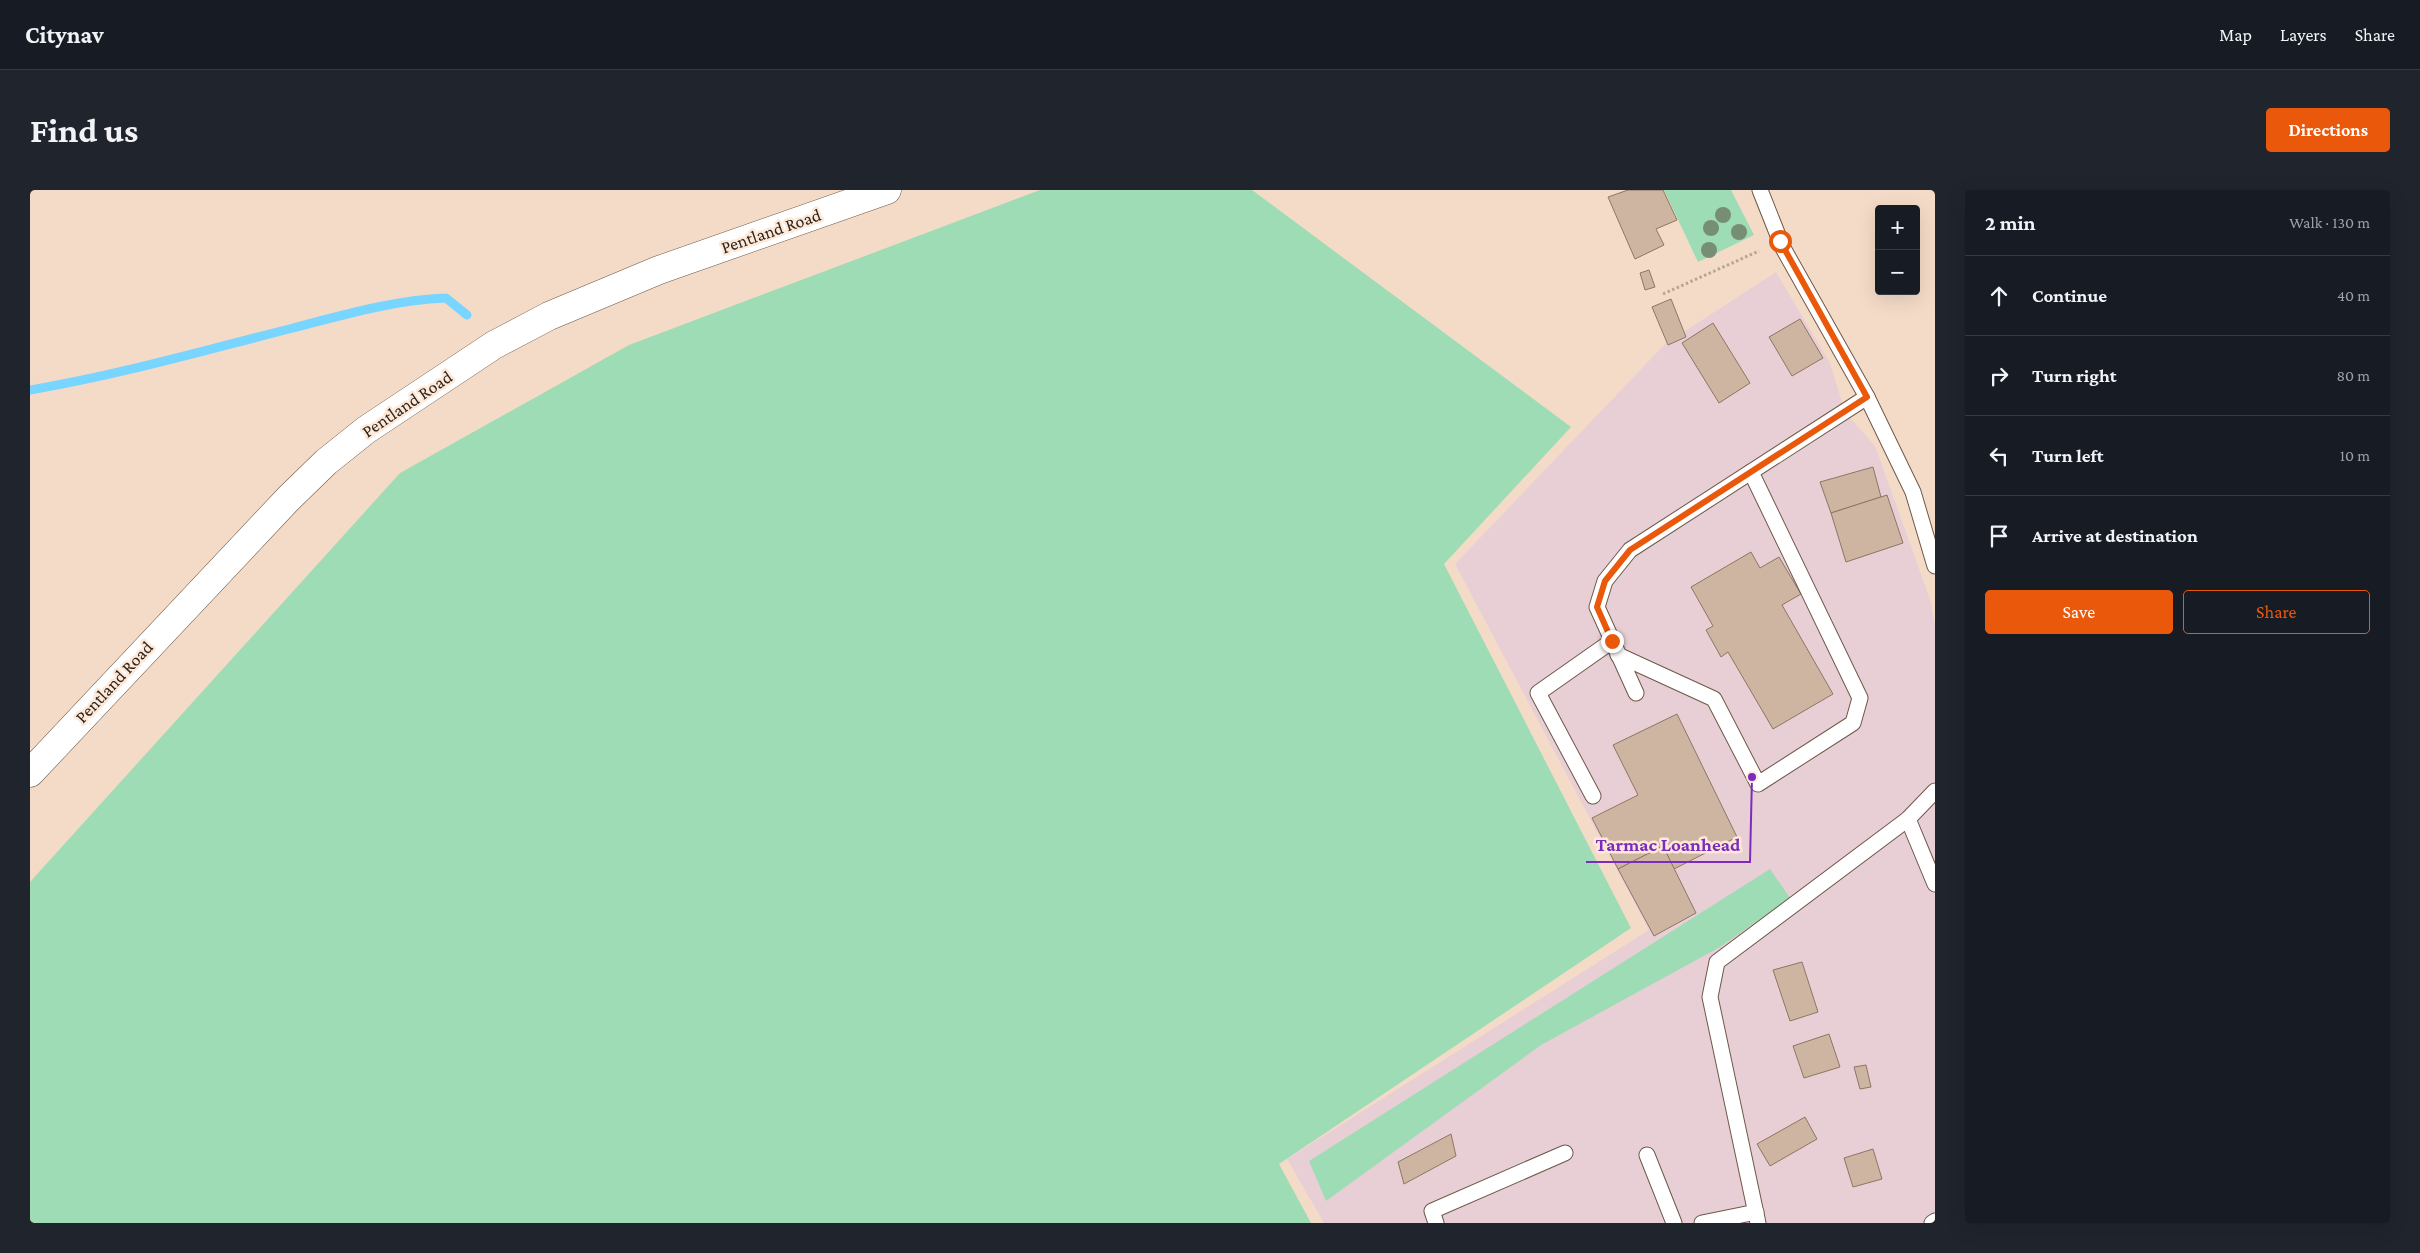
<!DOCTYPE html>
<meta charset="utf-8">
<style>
body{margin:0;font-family:"Crimson Pro",serif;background:#20242c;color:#f1f3f6}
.controls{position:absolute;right:15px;top:15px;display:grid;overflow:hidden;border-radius:5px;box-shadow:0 5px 20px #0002}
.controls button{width:45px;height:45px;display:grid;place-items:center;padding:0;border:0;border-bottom:1px solid #363941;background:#171b24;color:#f1f3f6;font:25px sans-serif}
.stop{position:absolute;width:15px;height:15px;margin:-11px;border:4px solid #ea580c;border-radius:50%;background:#fff}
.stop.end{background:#ea580c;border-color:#fff;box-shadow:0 1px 5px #0008}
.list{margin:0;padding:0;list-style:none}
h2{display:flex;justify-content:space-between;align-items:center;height:65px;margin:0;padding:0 20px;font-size:21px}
h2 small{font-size:16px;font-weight:400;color:#9ea1a6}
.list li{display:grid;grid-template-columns:32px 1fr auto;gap:15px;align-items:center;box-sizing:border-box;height:80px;padding:0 20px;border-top:1px solid #363941}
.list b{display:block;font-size:19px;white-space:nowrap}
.list em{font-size:16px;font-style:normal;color:#9ea1a6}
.actions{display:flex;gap:10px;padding:15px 20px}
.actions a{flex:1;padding:11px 0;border:1px solid #ea580c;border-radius:5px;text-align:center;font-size:18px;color:#ea580c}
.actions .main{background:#ea580c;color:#fff}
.icon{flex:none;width:28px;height:28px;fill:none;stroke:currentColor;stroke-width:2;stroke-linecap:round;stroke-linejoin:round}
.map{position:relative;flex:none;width:1905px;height:1033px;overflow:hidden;border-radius:5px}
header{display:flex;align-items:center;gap:30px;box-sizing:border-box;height:70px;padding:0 25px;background:#171b24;border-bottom:1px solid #363941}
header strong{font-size:24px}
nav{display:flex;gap:28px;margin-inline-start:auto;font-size:18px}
.intro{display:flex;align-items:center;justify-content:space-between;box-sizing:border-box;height:120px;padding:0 30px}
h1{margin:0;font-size:35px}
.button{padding:12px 22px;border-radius:5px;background:#ea580c;color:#fff;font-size:18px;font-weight:700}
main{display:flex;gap:30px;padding:0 30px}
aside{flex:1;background:#171b24;border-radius:5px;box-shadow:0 5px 20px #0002}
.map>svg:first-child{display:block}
</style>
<header>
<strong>Citynav</strong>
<nav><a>Map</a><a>Layers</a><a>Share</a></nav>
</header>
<div class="intro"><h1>Find us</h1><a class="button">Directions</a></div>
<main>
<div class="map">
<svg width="1905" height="1033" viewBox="0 0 1905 1033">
<rect width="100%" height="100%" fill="#f4dbc7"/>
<polygon fill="#e8cfd5" points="1746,82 1800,173 1815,222 1845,256 1900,409 1905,434 1905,1033 1294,1033 1257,969 1619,740 1425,374 1635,154"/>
<g fill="#9edcb5">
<polygon points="1010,0 1222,0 1541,237 1414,374 1601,738 1249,974 1281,1033 0,1033 0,692 370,283 599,155"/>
<polygon points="1634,0 1701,0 1724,45 1668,72"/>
<polygon points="1740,679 1760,708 1690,757 1511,855 1296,1011 1279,971"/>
</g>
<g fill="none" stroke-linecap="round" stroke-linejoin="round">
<path stroke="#77d5ff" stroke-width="9" d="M0,200C89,185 176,160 263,138C313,125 364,110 416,108L437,125"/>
</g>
<g fill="#cdb5a1" stroke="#8d7664">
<polygon points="1598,0 1633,0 1647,30 1626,39 1634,55 1605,69 1578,7"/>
<polygon points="1619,80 1625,97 1615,100 1610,83"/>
<polygon points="1641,109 1656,147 1638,155 1622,117"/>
<polygon points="1770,129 1793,168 1762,186 1739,147"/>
<polygon points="1683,133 1720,193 1689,213 1652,153"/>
<polygon points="1843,277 1851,307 1801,323 1790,292"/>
<polygon points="1857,305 1873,353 1816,372 1801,323"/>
<polygon points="1721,362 1730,378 1749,367 1771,404 1752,415 1803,504 1743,539 1698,462 1691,467 1676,440 1683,436 1661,397"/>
<polygon points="1647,524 1707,647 1644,679 1633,656 1588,679 1562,628 1608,605 1583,555"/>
<polygon points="1633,656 1666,723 1624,746 1588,679"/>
<polygon points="1772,772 1788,822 1760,831 1743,780"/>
<polygon points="1799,844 1810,877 1774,888 1763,856"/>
<polygon points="1836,875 1841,897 1830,899 1824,877"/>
<polygon points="1775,927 1787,949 1740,976 1727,954"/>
<polygon points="1421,944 1426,966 1374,994 1368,972"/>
<polygon points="1843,959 1852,989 1823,997 1814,968"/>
</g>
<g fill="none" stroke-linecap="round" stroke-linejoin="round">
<g stroke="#6d5847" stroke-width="17">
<g id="lane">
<polyline points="1730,0 1753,58 1837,207 1883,302 1905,376"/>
<polyline points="1588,465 1684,509 1728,594 1823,533 1830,508 1721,282"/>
<polyline points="1606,503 1567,417 1575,391 1600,360 1837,207"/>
<polyline points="1563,606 1508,503 1582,451"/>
<polyline points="1878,629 1905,694"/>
<polyline points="1617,965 1644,1033"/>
<polyline points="1406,1033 1402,1021 1535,963"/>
<polyline points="1672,1033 1726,1022"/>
<polyline points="1728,1033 1680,807 1687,772 1878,629 1905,601"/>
<polyline points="1902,1033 1905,1031"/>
</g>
</g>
<g stroke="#6d5847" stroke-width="29">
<polyline id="secondary" points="0,583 258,309 296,272 336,240 464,155 519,126 629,80 857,0"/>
</g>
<polyline stroke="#b8a494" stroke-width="3" stroke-dasharray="2.5 2.5" stroke-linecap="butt" points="1633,104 1729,61"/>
<use href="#lane" stroke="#fff" stroke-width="15"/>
<use href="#secondary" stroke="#fff" stroke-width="28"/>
</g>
<g fill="#768e74">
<circle cx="1693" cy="25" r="8"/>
<circle cx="1681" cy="38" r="8"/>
<circle cx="1709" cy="42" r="8"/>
<circle cx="1679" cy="60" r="8"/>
</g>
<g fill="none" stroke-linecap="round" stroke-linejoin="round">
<polyline stroke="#ea580c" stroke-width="6" points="1582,451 1567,417 1575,391 1600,360 1837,207 1750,51"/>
</g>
<g text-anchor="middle" stroke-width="5" stroke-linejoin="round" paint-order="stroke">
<g font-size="18" fill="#2d241d" stroke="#fee9d9">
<text transform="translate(741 41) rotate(-19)" y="6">Pentland Road</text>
<text transform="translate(377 214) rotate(-34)" y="6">Pentland Road</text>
<text transform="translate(84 492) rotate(-47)" y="6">Pentland Road</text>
</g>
</g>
<path fill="none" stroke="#7b2cbf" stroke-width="2" d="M1722 587L1720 672H1556"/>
<circle fill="#7b2cbf" stroke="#fee9d9" stroke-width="2" cx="1722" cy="587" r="5"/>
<g font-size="19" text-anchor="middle" font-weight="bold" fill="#7b2cbf" stroke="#fee9d9" stroke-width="5" stroke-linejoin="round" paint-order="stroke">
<text x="1638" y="661">Tarmac Loanhead</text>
</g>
</svg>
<div class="controls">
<button>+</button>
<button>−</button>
</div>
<div class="stop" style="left:1750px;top:51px"></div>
<div class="stop end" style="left:1582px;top:451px"></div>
</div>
<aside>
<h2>2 min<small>Walk · 130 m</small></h2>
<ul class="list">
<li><svg class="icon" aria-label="ahead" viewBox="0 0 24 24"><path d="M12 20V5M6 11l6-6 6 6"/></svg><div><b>Continue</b></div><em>40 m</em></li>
<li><svg class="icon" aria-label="right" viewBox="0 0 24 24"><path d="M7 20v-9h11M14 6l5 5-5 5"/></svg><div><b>Turn right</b></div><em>80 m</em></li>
<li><svg class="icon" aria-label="left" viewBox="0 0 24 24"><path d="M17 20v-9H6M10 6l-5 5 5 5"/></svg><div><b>Turn left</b></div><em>10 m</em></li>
<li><svg class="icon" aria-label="arrive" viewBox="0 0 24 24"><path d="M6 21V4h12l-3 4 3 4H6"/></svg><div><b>Arrive at destination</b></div></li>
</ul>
<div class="actions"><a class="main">Save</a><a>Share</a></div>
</aside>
</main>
